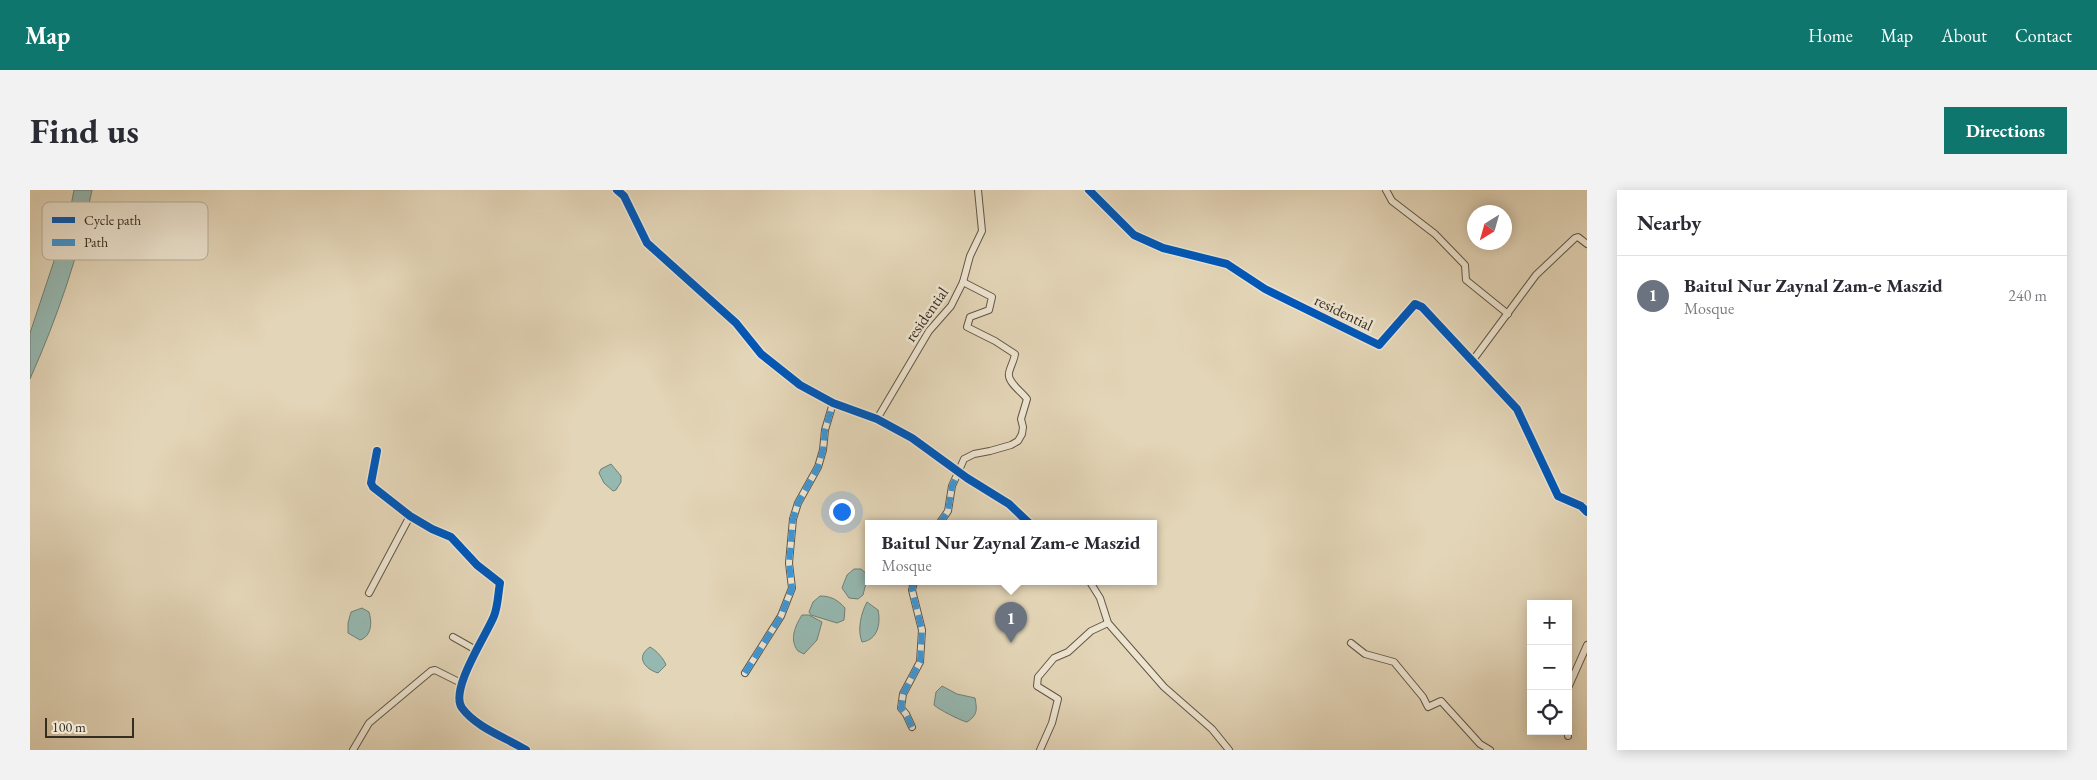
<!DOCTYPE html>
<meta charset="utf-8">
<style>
body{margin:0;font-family:"EB Garamond",serif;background:#f2f2f3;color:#2b2b33}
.controls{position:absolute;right:15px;bottom:15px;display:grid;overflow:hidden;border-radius:0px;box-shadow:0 2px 12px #0003}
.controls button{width:45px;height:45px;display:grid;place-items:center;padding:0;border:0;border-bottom:1px solid #e1e1e2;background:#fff;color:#2b2b33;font:25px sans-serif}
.compass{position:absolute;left:1437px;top:15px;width:45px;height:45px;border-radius:50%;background:#fff;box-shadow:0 2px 12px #0003;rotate:217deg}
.scale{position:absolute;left:15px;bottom:12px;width:89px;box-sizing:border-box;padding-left:5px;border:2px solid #372c20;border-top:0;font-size:14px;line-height:18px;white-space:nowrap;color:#372c20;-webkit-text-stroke:4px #ede4d0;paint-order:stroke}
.you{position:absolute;left:811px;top:321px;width:18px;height:18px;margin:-12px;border:4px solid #fff;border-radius:50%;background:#1a73e8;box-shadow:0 0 0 8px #1a73e833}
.badge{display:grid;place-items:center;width:32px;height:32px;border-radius:50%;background:#0f766e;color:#fff;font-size:16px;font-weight:700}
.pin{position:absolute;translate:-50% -41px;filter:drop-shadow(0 1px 2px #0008)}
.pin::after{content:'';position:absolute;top:26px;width:18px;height:15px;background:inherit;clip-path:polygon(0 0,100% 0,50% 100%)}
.popup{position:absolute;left:835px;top:330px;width:292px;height:65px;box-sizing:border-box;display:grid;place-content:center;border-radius:0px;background:#fff;filter:drop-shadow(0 1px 4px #0005);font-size:16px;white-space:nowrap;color:#7c7c81}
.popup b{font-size:19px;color:#2b2b33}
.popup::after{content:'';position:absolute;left:50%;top:100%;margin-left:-10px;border:10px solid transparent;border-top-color:#fff}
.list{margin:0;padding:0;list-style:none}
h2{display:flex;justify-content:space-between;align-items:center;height:65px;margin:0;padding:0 20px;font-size:21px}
h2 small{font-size:16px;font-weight:400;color:#7c7c81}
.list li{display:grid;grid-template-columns:32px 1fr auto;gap:15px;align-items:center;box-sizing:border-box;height:80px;padding:0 20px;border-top:1px solid #e1e1e2}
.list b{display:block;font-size:19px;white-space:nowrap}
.list p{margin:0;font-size:16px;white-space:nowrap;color:#7c7c81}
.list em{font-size:16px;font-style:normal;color:#7c7c81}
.icon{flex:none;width:28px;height:28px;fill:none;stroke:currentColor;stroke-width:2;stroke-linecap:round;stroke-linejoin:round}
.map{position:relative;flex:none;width:1557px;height:560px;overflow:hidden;border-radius:0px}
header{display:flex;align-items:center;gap:30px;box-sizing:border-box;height:70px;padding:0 25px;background:#0f766e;color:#fff}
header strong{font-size:24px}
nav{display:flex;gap:28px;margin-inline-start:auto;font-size:18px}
.intro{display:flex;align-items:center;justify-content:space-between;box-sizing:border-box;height:120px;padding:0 30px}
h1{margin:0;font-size:35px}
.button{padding:12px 22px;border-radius:0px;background:#0f766e;color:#fff;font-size:18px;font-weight:700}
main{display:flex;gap:30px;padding:0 30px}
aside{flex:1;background:#fff;border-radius:0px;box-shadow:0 2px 12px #0003}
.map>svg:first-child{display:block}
</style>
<header>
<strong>Map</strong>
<nav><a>Home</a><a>Map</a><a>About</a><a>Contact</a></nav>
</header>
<div class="intro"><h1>Find us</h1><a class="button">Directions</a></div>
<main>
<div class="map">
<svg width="1557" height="560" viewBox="0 0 1557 560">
<rect width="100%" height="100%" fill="#e3d5b7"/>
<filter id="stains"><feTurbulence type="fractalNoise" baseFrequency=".004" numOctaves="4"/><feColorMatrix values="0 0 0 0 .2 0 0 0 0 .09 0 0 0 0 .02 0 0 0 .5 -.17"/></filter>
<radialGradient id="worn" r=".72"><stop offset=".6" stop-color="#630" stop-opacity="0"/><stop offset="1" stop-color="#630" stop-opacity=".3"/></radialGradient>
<g fill="#95b8b1" stroke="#6f8077">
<path d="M44,0H62C49,65 27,128 0,189V143L39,26Z"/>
<polygon points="581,274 591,286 591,292 586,300 583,301 574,293 569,283 571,279"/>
<polygon points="824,379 831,379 838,385 833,405 828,409 819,408 812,398 817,385"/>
<path d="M790,406C801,406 808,410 815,418L814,430L807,433L781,425L779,422L783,412Z"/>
<path d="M837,412L848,420C851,433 848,450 832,452C827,440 831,423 837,412Z"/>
<path d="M332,418L339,422C342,432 342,446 330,450L318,443V433L321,422Z"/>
<path d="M772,425H779L792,432L787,450L774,464L768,461C759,450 765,436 772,425Z"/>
<path d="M620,457C626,460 634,469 636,475L628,483C615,479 605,467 620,457Z"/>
<path d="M912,496L927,504L945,508C947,519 948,525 937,532C931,531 908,519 904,515L906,502Z"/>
</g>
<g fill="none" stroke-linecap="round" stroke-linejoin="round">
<g stroke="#625646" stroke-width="8">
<g id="minor">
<polyline points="587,0 594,6 617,53 706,133 731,164 770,195 803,213 847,229 882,248 937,288 979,314 1000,334"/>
<polyline points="1059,0 1104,45 1133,58 1197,74 1235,99 1347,154 1349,155 1385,114 1392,117 1487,219 1528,306 1551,316 1557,322"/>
<polyline points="1356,0 1362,11 1405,44 1435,75 1436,90 1478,124"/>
<polyline points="1443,170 1506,85 1545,48 1548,47 1557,54"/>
<polyline points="847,229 899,141 921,116 933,92 940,66 952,41 948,0"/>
<path d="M347,261L341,293L343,297L380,326L402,339L421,347L447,375L470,393C468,404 468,416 464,426C457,444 419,500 432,518C447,538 475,547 496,560"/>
<path d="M909,334L918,321L922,296L934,269L944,264L960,261L981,255L988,251L992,244L993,237L991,229L997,209C992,202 977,192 979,183C980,177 984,171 985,164L965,151L937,137L940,127L959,120L962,107L933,92"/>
<polyline points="1060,392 1070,408 1078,433 1134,497 1182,539 1199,560"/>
<polyline points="339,403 380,326"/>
<polyline points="423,447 446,460"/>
<polyline points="1321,453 1335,464 1364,472 1393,507 1398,517 1411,511 1450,554 1460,560"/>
<polyline points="715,483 751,426 762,398 759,373 763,329 768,313 788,277 793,260 795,240 803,213"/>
<polyline points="1538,498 1557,455"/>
<polyline points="882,537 876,524 871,518 873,504 890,472 892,440 882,400 884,392"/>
<polyline points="1537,541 1538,546"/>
<polyline points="323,560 339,533 401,481 405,480 433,494"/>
<polyline points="1010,560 1022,533 1028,509 1007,496 1008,487 1024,468 1038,462 1061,441 1078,433"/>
</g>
</g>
<use href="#minor" stroke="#ede4d0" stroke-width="6"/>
<g stroke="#3e96d5" stroke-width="6" stroke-dasharray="12 6" stroke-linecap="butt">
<polyline points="909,334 918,321 922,296 929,282"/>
<polyline points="715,483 751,426 762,398 759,373 763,329 768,313 788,277 793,260 795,240 803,213"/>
<polyline points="882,537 876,524 871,518 873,504 890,472 892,440 882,400 884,392"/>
</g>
<g stroke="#ede4d0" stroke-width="11">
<g id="cycleway">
<polyline points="587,0 594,6 617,53 706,133 731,164 770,195 803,213 847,229 882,248 937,288 979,314 1000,334"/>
<polyline points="1059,0 1104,45 1133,58 1197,74 1235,99 1347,154 1349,155 1385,114 1392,117 1487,219 1528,306 1551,316 1557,322"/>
<path d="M347,261L341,293L343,297L380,326L402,339L421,347L447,375L470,393C468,404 468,416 464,426C457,444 419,500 432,518C447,538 475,547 496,560"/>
</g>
</g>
<use href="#cycleway" stroke="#0057b8" stroke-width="8"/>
</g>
<g text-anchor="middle" stroke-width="5" stroke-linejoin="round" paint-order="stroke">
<g font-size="16" fill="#372c20" stroke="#ede4d0">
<text transform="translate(1314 122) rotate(26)" y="6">residential</text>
<text transform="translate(896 124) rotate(-55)" y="6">residential</text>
</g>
</g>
<rect x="12" y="12" width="166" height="58" rx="8" fill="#ede4d0" stroke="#b6ad9b" stroke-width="1"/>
<rect x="22" y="27" width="23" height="6" fill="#0057b8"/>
<rect x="22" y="49" width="23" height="7" fill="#3e96d5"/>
<g font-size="14" fill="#372c20">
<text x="54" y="35">Cycle path</text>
<text x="54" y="57">Path</text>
</g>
<rect width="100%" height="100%" filter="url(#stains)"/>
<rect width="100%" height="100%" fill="url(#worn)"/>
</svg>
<div class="controls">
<button>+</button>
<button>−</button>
<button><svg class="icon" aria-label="locate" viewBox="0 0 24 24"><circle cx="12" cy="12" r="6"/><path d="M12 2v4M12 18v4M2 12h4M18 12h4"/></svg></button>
</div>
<svg class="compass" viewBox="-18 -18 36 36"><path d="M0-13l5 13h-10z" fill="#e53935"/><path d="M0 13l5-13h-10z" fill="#7c7c81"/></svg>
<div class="scale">100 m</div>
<div class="you"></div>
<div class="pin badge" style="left:981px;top:453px;background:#6b7280">1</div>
<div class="popup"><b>Baitul Nur Zaynal Zam-e Maszid</b>Mosque</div>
</div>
<aside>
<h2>Nearby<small></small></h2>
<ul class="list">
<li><span class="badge" style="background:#6b7280">1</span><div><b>Baitul Nur Zaynal Zam-e Maszid</b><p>Mosque</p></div><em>240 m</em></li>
</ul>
</aside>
</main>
